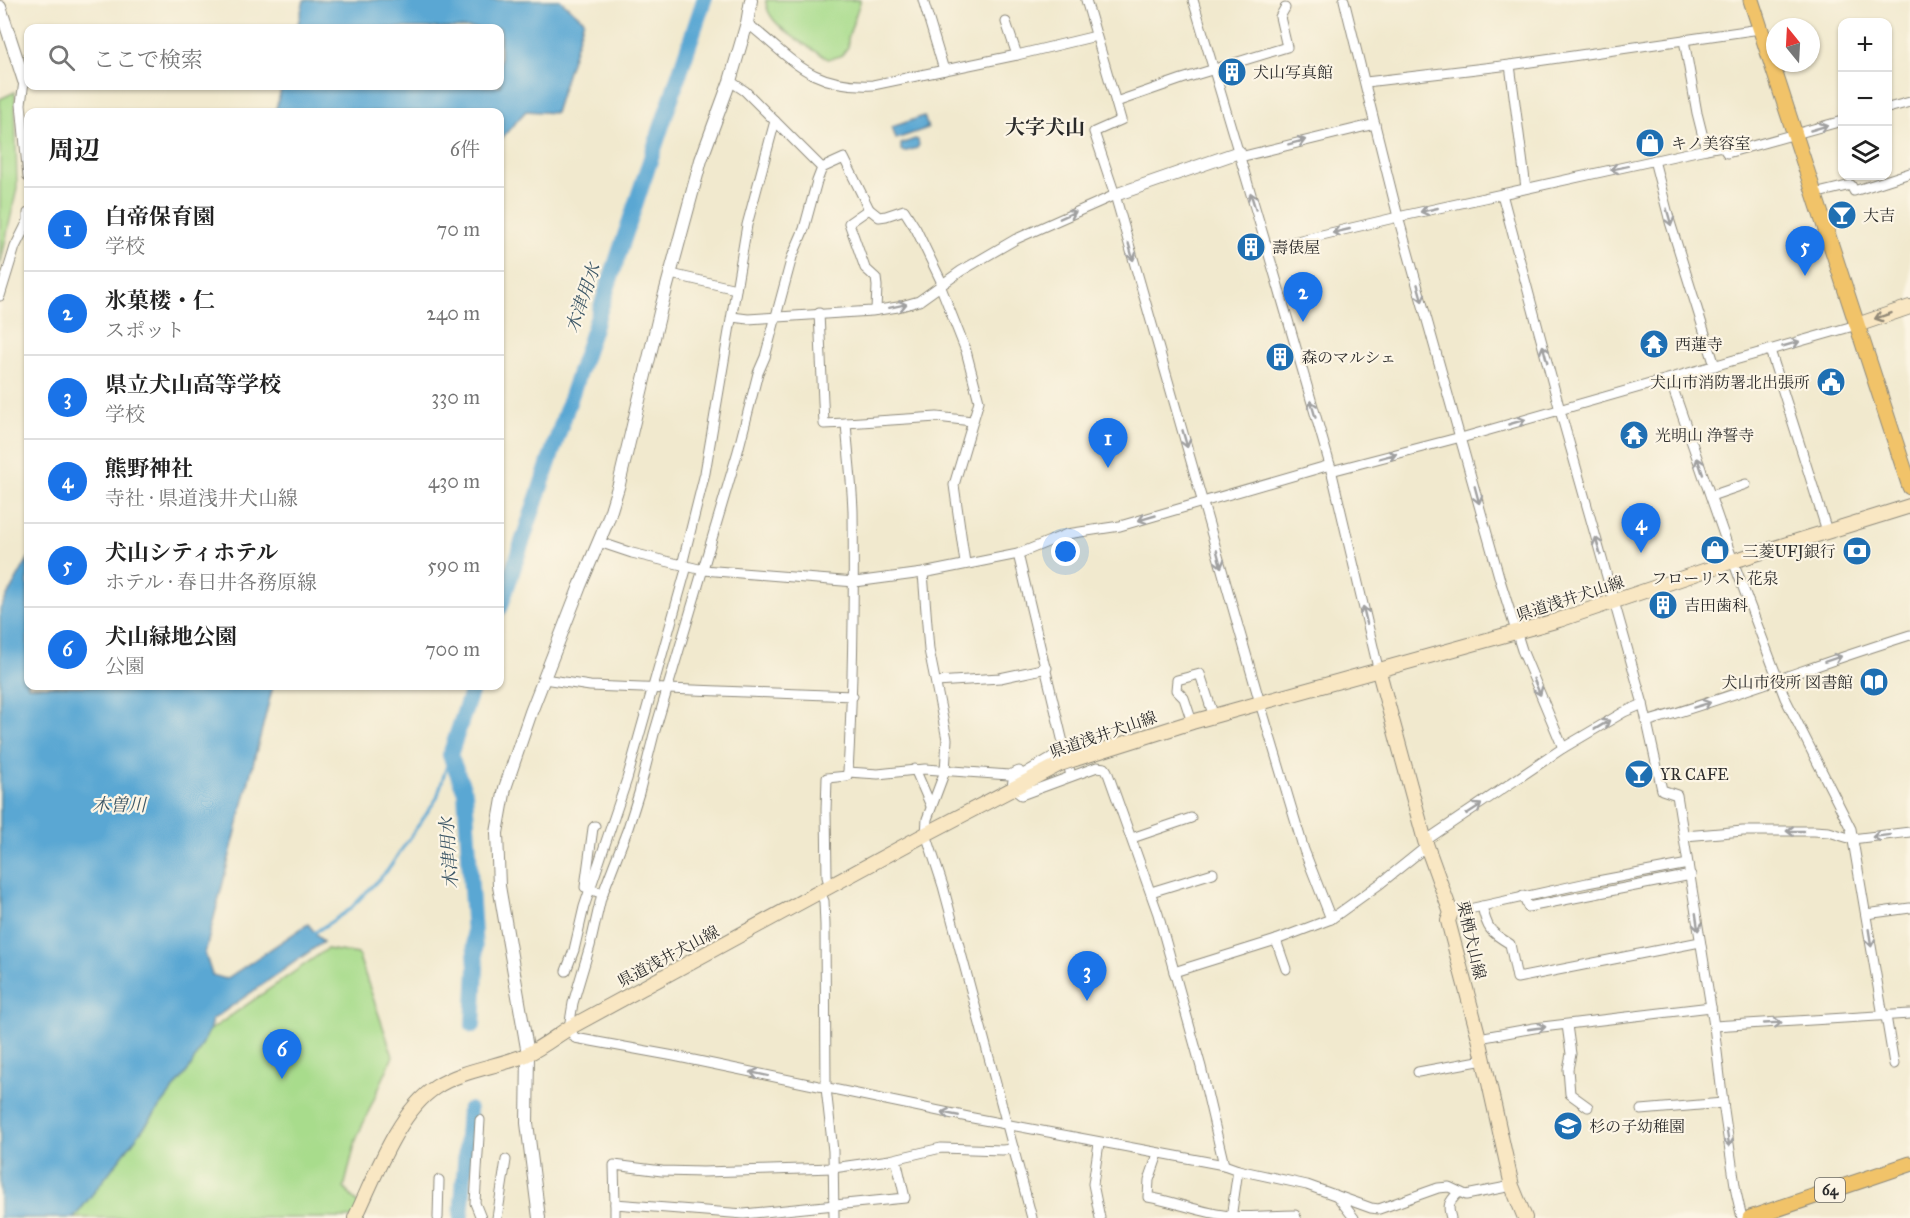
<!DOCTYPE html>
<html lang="ja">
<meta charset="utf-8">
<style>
body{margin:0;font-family:"IM FELL Great Primer","Noto Serif JP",serif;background:#f6f6f6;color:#222}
.controls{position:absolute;right:18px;top:18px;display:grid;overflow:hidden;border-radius:12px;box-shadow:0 2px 4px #0004}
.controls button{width:54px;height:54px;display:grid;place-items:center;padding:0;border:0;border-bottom:2px solid #e0e0e0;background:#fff;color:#222;font:30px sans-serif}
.compass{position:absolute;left:1766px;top:18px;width:54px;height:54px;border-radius:50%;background:#fff;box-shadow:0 2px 4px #0004;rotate:342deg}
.you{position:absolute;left:1066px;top:552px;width:21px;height:21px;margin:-15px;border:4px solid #fff;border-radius:50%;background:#1a73e8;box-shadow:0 0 0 9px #1a73e833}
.badge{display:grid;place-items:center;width:39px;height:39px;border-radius:50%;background:#1a73e8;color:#fff;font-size:20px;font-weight:700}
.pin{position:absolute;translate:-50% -50px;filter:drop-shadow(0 2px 3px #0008)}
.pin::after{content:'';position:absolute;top:32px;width:21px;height:18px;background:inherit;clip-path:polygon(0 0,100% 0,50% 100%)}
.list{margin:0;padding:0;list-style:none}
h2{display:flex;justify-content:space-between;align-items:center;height:78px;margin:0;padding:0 24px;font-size:26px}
h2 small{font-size:20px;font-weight:400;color:#767676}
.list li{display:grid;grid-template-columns:39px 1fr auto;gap:18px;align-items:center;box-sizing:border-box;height:84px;padding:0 24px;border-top:2px solid #e0e0e0}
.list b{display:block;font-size:22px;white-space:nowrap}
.list p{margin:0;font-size:20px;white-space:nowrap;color:#767676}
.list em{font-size:20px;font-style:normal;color:#767676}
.icon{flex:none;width:33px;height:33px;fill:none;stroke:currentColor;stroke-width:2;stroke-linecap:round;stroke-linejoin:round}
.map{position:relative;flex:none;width:1910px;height:1218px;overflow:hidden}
.search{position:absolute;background:#fff;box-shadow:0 2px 4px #0004;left:24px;top:24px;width:480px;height:66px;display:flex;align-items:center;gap:15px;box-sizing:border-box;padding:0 21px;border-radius:12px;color:#767676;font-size:22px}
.panel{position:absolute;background:#fff;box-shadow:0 2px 4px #0004;left:24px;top:108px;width:480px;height:582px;border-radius:12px}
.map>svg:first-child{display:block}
</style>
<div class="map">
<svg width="1910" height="1218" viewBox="0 0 1910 1218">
<rect width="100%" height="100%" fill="#fcf5e5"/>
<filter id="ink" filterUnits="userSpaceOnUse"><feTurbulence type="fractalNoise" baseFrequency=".0167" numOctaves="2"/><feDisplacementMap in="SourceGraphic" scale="12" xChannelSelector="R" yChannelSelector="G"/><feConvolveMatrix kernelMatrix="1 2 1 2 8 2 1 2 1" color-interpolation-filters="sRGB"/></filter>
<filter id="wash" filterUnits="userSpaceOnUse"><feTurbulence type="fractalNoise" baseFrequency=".008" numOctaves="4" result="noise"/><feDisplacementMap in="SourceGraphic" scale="24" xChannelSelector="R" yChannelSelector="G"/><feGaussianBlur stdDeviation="1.35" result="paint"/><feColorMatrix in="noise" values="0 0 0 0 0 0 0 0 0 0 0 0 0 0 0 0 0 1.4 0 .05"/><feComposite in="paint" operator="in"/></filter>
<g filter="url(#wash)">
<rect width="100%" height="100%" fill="#f1e9ce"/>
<g fill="#a8dc8c" stroke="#6a845c" stroke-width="1.5">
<path d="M766,0H860V2L848,38V47L841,56L828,59C809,46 765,26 766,0Z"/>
<polygon points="15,92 17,188 0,266 0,99"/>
<polygon points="327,949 358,954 393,1056 356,1140 344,1188 361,1207 355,1218 74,1218 190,1068 209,1031"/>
</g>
<g fill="#5aa7d3" stroke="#42697f" stroke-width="1.5">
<polygon points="304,0 560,0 584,20 555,113 526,111 500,140 500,112 275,112 282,86 500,86 500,28 297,28"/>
<polygon points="924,116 928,128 896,139 892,127"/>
<polygon points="915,139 918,140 919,145 917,148 904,152 901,150 901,144"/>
<polygon points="28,559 28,686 273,686 205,953 212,975 226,979 308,924 323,942 212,1020 209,1031 190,1068 74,1218 0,1218 0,609"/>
</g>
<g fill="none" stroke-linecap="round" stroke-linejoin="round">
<polyline stroke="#5aa7d3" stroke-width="3" points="314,933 349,910 387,871 437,798 450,755"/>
<g stroke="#5aa7d3" stroke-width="16">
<polyline points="500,608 704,0"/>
<polyline points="473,1025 476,968 465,792 450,755 473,686"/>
<polyline points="461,1218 469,1110"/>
</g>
</g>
</g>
<g filter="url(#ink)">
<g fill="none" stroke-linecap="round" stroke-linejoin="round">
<g stroke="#8e8a7c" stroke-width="11">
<g id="minor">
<polyline points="923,0 944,70"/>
<polyline points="1086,0 1121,120 1094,132 1115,195 1260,703 1304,850 1331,919"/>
<polyline points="1193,0 1267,248 1330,465 1379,672"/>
<polyline points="1344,0 1398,217 1500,580 1522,650 1563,748"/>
<polyline points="1006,22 1017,55"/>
<path d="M747,23C793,59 809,88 873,85L1017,55L1096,36"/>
<polyline points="1684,40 1697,113 1706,149"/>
<polyline points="1510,65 1526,188"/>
<polyline points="24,81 21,104 28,177"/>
<polyline points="730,81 745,91 822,168 817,181 804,229 792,257 765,357 758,373 738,451 654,734 639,793 628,828 601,898 590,946 573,1003 569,1028 575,1038 674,1056 973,1118 1224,1165 1238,1170 1307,1185 1371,1208 1379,1209 1438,1188 1449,1187 1466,1195 1512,1186"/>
<polyline points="1366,82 1510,65 1760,29"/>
<polyline points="1116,102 1182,79 1287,47 1280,17 1285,8"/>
<polyline points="1888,108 1910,102"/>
<polyline points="1240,157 1375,124"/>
<polyline points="1654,160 1670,222 1715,366"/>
<polyline points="822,168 844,158 869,209 879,217 886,216 904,210 916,229 942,283"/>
<polyline points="1502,194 1561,414 1643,704 1662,790 1677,795 1714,1026 1723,1103 1736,1192 1742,1218"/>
<polyline points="1814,194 1851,185 1854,191 1910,173"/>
<polyline points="869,209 849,223 865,268 876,278 877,286 876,310"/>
<polyline points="1267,248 1398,217 1706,149 1722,146 1727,153 1842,121"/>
<polyline points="671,274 736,289"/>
<polyline points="940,285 966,351 979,401 954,485 965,563"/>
<polyline points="0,296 15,247 28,221 28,213"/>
<path d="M819,313L824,424L846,423C848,452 852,482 853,511C854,598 853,685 848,772"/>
<polyline points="732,317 748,319 872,311 898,307 919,301 961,271 1016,239 1115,195"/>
<polyline points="1770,350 1827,531"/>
<polyline points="1670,380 1733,561 1785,698 1851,829 1883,1016"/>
<polyline points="846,423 937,417 972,421"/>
<polyline points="1461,438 1857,325"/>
<polyline points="1331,471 1461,437"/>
<polyline points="1711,496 1746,484"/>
<polyline points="599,542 632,553 703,570 855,582 923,573 1018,554 1067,534 1120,526 1330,465"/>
<polyline points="1018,554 1071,776"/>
<polyline points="682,565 705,473 747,225 775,121"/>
<polyline points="923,573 929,650 947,739 945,771 927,819 926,834 943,886 1032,1218"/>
<polyline points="544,679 590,686 853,696"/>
<polyline points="936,682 1000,678 1047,668"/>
<polyline points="1192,722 1184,698 1176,690 1177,680 1200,674 1214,717"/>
<path d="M1646,722C1735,696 1821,663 1910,635"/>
<polyline points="1064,750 1013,780 1012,788 1021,795 1097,767 1105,768 1107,771 1158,914 1201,1067 1224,1165"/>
<polyline points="915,769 931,806"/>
<polyline points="595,826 593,828 585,887 603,894"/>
<polyline points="1685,836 1743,831 1814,831 1829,832 1852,839 1910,832"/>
<polyline points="1132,838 1191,818"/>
<polyline points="1425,841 1563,748 1624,712 1643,704"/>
<polyline points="830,887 827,877 826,810 827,778 847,776 848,772 878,774 925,769 1009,775 1019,771"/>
<polyline points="820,892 824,901 825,925 826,1088 833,1151 834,1218"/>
<polyline points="1151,892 1213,873"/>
<polyline points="1523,896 1528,907 1691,875"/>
<path d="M1482,906C1487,929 1490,932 1510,944L1517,978L1700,942"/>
<polyline points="1451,913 1587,883 1688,864"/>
<polyline points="1866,914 1910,908"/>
<polyline points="1276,940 1286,969"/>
<polyline points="566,971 574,950 584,907 627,779 687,566"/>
<polyline points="1174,972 1276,940 1331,919 1381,883 1427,846"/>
<polyline points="1886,1016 1894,1064"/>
<polyline points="1567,1025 1571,1054 1568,1069 1570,1094 1588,1107"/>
<polyline points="1714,1026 1910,1014"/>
<polyline points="1479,1038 1534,1028 1711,1007"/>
<polyline points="1418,1072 1484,1060"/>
<polyline points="1641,1110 1723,1103"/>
<polyline points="480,1120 475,1203 481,1218"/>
<polyline points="1099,1143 1093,1184 1100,1218"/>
<path d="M1158,1154L1149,1180L1148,1197C1176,1202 1202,1213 1230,1216C1251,1218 1274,1215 1295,1215L1296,1218"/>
<polyline points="1337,1196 1354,1218"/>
<polyline points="615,1204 614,1165 662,1171 703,1172 833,1168 890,1160 941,1148 1002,1150 1014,1149"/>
<polyline points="438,1218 439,1180"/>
<polyline points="497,1218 506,1160"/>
<polyline points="615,1218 615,1204 744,1214 905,1198 896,1159"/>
<polyline points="1231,1218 1238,1170"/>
<path d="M1451,1218C1447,1205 1449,1202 1458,1193"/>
</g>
</g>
<g stroke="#8e8a7c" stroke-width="14">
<g id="tertiary">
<polyline points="0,7 24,81"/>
<polyline points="1115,195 1239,152"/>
<polyline points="539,1218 527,1123 528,1054 499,886 497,833 505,788 531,712 580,586 608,520 619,484 661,308 701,160 730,81 747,23 751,0"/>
</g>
</g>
<g stroke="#8e8a7c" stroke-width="16">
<g id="secondary">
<polyline points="1857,325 1910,307"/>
<polyline points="1379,672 1425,841 1451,913 1448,921 1479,1038 1512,1186 1525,1218"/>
<polyline points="1075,759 1192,722 1559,620 1733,561 1910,506"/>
<path d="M355,1218C374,1179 398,1111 436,1087C462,1070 497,1067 526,1055C541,1048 555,1037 569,1028L926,834L1060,764"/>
</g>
</g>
<g stroke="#8e8a7c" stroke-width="17">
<g id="primary">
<polyline points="1751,0 1910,487"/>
<polyline points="1750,1218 1910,1164"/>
</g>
</g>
<use href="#minor" stroke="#fff" stroke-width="9"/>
<use href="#tertiary" stroke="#fff" stroke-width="12"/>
<use href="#secondary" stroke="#f9e7c3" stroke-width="14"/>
<use href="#primary" stroke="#f1c369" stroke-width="15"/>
<g stroke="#8e8a7c" stroke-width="16" stroke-linecap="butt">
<polyline id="secondary-bridge" points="1060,764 1075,759"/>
</g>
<use href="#secondary-bridge" stroke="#f9e7c3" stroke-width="14"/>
</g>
<defs><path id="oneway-shaft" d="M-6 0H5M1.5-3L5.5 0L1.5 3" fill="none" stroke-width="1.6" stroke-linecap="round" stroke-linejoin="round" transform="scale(1.5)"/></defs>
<g stroke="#a0a0a0">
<use href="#oneway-shaft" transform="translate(1819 128) rotate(-16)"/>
<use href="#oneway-shaft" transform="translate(1297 142) rotate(-15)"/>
<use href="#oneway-shaft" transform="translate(1619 168) rotate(168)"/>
<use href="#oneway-shaft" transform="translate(1253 201) rotate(-107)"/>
<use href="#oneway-shaft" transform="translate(1429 210) rotate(167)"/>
<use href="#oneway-shaft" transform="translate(1068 215) rotate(-24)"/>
<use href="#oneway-shaft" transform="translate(1669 217) rotate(74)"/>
<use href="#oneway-shaft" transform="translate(1341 231) rotate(167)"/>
<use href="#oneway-shaft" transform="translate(1131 252) rotate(74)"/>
<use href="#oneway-shaft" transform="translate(1420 293) rotate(74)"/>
<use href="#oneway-shaft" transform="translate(898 306) rotate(-12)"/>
<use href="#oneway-shaft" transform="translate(1791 344) rotate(-16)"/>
<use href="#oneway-shaft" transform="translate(1545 354) rotate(-105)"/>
<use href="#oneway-shaft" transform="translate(1313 409) rotate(-106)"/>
<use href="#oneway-shaft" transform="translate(1517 422) rotate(-16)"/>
<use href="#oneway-shaft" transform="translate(1185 439) rotate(74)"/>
<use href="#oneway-shaft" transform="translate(1388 456) rotate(-15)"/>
<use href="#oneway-shaft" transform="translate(1700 466) rotate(-109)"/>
<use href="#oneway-shaft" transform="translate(1477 495) rotate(75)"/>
<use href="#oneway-shaft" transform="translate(1147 518) rotate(164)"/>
<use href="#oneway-shaft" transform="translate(1598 546) rotate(-106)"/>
<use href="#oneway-shaft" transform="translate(1219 559) rotate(75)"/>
<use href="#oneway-shaft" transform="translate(1365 615) rotate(-103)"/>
<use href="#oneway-shaft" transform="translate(1833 659) rotate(-18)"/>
<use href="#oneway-shaft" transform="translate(1537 687) rotate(67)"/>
<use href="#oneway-shaft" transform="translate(1702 705) rotate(-17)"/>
<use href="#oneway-shaft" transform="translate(1602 725) rotate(-31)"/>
<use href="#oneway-shaft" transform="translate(1474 809) rotate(-33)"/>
<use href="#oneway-shaft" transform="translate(1795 831) rotate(-180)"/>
<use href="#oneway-shaft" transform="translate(1881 836) rotate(173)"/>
<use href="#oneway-shaft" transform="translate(1697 922) rotate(82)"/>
<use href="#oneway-shaft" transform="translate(1870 938) rotate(81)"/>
<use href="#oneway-shaft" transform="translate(1773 1023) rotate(-3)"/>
<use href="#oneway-shaft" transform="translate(1537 1028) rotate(-8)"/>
<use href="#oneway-shaft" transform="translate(759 1074) rotate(-168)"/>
<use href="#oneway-shaft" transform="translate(950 1114) rotate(-169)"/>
<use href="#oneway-shaft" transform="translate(1728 1138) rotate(81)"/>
</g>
<use stroke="#928977" href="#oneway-shaft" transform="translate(1883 316) rotate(161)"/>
</g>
<defs>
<g id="building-disc" transform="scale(1.5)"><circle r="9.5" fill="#1f6fb2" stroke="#fcf5e5"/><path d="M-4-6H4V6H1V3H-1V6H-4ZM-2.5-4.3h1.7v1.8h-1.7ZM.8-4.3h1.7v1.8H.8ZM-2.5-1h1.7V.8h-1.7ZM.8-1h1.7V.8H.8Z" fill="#fff"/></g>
<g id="shop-disc" transform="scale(1.5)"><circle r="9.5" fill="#1f6fb2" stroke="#fcf5e5"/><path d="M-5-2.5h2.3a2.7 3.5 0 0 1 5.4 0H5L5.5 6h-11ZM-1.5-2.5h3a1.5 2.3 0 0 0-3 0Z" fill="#fff"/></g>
<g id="bar-disc" transform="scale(1.5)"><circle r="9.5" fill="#1f6fb2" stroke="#fcf5e5"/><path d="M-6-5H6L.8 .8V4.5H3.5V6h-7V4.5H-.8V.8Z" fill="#fff"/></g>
<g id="temple-disc" transform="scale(1.5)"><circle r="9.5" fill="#1f6fb2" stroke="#fcf5e5"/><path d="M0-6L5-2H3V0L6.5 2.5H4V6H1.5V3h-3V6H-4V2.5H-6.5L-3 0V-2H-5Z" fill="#fff"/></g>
<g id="civic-disc" transform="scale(1.5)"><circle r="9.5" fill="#1f6fb2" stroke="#fcf5e5"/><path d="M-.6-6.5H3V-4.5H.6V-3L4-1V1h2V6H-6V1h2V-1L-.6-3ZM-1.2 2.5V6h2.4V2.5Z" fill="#fff"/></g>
<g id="bank-disc" transform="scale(1.5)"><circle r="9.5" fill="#1f6fb2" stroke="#fcf5e5"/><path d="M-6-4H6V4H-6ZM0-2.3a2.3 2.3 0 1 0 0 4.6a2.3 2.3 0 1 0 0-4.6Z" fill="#fff"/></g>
<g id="library-disc" transform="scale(1.5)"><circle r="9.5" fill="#1f6fb2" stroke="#fcf5e5"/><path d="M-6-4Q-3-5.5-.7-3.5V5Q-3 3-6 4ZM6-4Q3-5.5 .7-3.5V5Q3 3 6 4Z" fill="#fff"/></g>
<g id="school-disc" transform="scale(1.5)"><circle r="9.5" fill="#1f6fb2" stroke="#fcf5e5"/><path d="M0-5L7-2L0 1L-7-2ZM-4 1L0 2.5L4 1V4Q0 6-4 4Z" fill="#fff"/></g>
</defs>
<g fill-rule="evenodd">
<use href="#building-disc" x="1232" y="72"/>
<use href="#shop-disc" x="1650" y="143"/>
<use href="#bar-disc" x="1842" y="215"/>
<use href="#building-disc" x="1251" y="247"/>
<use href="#temple-disc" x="1654" y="344"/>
<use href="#building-disc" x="1280" y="357"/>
<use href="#civic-disc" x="1831" y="382"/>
<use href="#temple-disc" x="1634" y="435"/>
<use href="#shop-disc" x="1715" y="550"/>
<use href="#bank-disc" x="1857" y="551"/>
<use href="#building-disc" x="1663" y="605"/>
<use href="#library-disc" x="1874" y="682"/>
<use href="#bar-disc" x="1639" y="774"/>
<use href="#school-disc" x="1568" y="1126"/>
</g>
<g text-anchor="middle" stroke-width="4.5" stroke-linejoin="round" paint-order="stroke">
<rect fill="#fcf5e5" stroke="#6a6863" stroke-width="1.5" x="1815" y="1178" width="30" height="24" rx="4.5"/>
<g font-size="15" font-weight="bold" fill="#2b2b2b">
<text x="1830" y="1195">64</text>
</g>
<g font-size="16" fill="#2b2b2b" stroke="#fcf5e5" text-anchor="start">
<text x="1253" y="78">犬山写真館</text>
<text x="1671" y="149">キノ美容室</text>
<text x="1863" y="221">大吉</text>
<text x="1272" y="253">壽俵屋</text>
<text x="1675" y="350">西蓮寺</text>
<text x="1301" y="363">森のマルシェ</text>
<text x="1810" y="388" text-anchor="end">犬山市消防署北出張所</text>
<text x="1655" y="441">光明山 浄誓寺</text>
<text x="1836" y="557" text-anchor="end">三菱UFJ銀行</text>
<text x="1715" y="584" text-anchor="middle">フローリスト花泉</text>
<text x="1684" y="611">吉田歯科</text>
<text x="1853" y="688" text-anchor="end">犬山市役所 図書館</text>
<text x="1660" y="780">YR CAFE</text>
<text x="1589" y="1132">杉の子幼稚園</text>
</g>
<g font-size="16" fill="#2b2b2b" stroke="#fcf5e5">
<text transform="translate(1570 598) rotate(-18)" y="6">県道浅井犬山線</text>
<text transform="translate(1103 734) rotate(-19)" y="6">県道浅井犬山線</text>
<text transform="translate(1472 940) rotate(77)" y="6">栗栖犬山線</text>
<text transform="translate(668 956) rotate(-28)" y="6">県道浅井犬山線</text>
</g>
<g font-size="18" font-style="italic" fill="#3b5666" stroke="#fcf5e5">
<text transform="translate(583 298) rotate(-71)" y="6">木津用水</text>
<text x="119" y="811">木曽川</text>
<text transform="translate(449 853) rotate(-94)" y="6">木津用水</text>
</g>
<g font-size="20" font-weight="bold" fill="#2b2b2b" stroke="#fcf5e5">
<text x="1045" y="134">大字犬山</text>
</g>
</g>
</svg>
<div class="controls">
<button>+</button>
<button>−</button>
<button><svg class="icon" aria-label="layers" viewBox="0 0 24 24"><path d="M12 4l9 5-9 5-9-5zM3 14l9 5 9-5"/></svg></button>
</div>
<svg class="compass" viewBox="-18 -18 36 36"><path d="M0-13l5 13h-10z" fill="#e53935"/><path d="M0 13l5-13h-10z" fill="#767676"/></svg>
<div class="you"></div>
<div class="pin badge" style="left:1108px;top:468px">1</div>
<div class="pin badge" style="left:1303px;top:322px">2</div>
<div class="pin badge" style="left:1087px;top:1001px">3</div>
<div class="pin badge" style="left:1641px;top:553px">4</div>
<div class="pin badge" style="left:1805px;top:276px">5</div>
<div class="pin badge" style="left:282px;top:1079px">6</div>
<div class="search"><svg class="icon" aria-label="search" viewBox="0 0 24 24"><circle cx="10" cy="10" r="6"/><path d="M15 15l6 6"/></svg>ここで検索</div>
<section class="panel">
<h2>周辺<small>6件</small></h2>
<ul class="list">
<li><span class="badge">1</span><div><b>白帝保育園</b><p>学校</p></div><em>70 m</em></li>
<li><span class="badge">2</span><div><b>氷菓楼・仁</b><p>スポット</p></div><em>240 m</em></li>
<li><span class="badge">3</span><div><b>県立犬山高等学校</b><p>学校</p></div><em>330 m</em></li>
<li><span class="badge">4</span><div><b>熊野神社</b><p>寺社 · 県道浅井犬山線</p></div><em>430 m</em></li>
<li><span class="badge">5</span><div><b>犬山シティホテル</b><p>ホテル · 春日井各務原線</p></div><em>590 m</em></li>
<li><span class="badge">6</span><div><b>犬山緑地公園</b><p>公園</p></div><em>700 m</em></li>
</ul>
</section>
</div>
